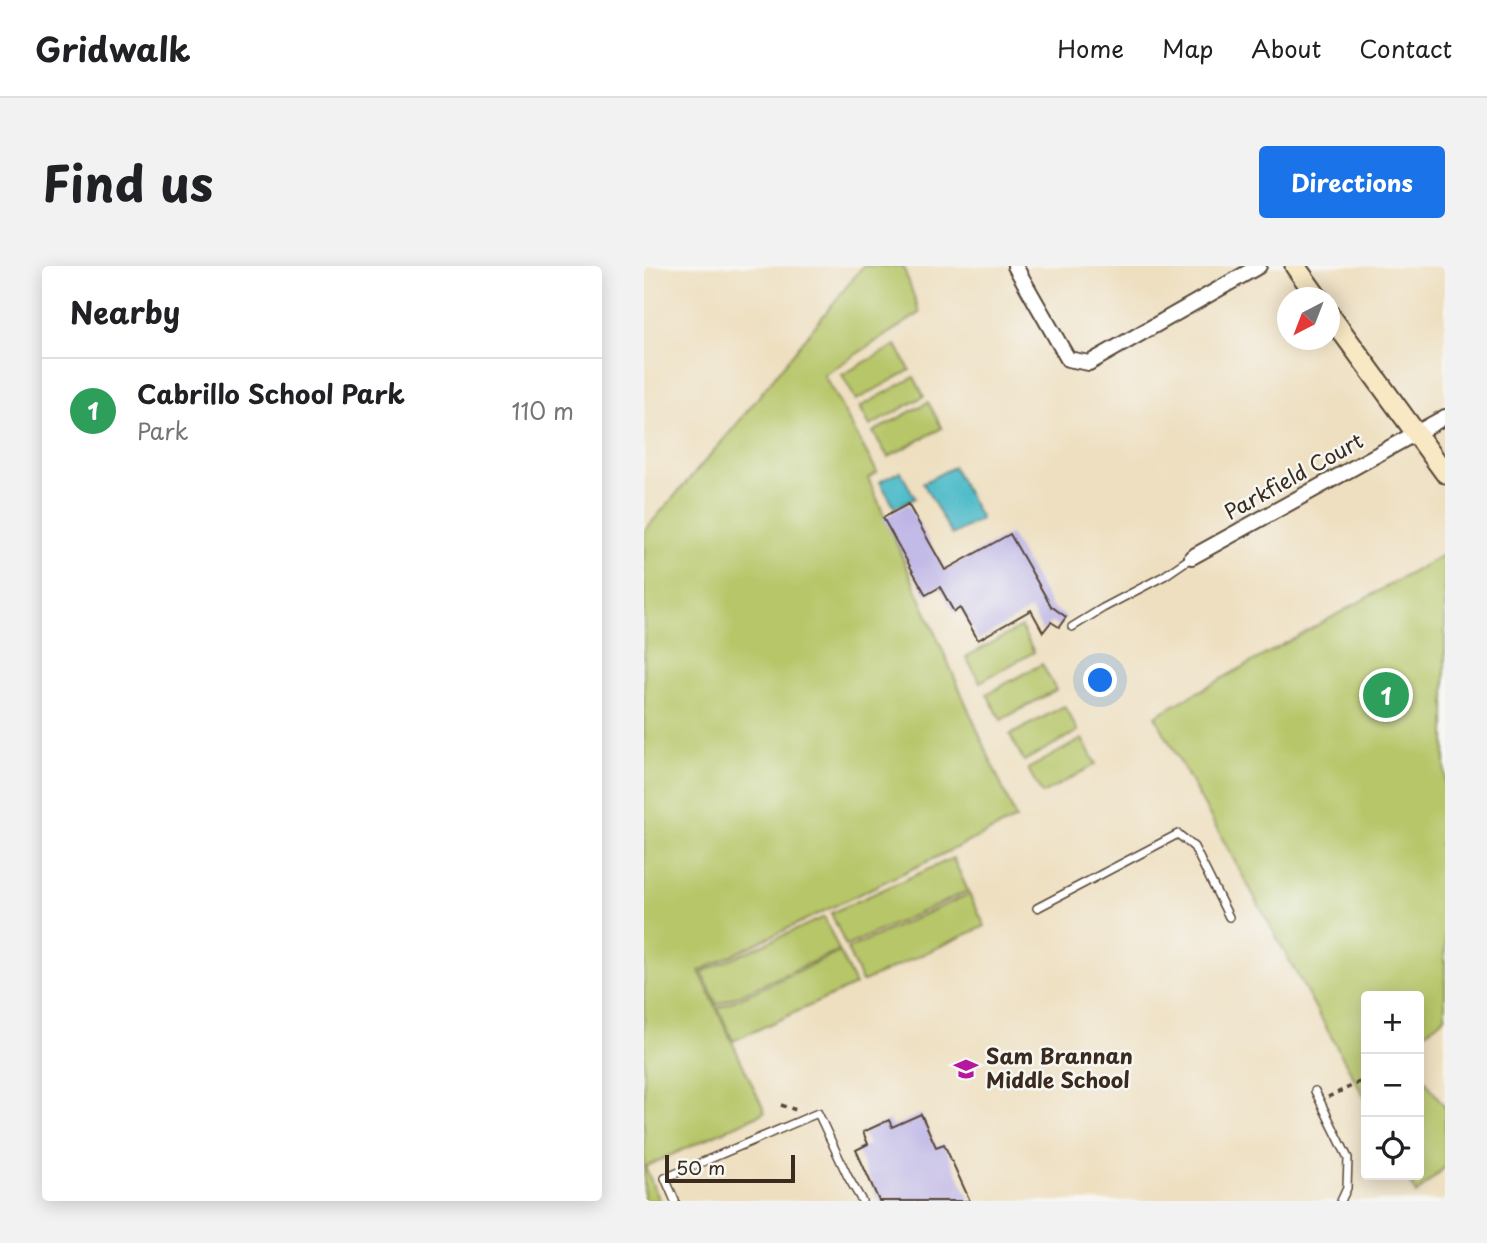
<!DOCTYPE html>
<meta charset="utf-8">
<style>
body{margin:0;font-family:"Playpen Sans",sans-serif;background:#f2f2f2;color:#202124}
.controls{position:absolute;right:21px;bottom:21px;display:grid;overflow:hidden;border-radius:7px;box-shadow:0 4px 18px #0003}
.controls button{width:63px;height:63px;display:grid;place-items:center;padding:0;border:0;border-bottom:2px solid #e0e0e0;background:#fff;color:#202124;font:35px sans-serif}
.compass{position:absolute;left:633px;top:21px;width:63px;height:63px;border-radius:50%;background:#fff;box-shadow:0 4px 18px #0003;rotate:222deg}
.scale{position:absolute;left:21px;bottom:18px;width:130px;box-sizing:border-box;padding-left:7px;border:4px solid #3b2a1e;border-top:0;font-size:19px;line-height:24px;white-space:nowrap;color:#3b2a1e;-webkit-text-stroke:5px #f6f6f2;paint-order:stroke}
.you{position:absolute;left:457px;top:415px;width:24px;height:24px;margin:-18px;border:5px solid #fff;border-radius:50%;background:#1a73e8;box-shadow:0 0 0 10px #1a73e833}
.badge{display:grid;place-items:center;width:46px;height:46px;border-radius:50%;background:#1a73e8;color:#fff;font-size:23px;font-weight:700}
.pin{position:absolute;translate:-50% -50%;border:4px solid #fff;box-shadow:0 2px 7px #0006}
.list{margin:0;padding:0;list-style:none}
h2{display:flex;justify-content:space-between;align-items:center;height:91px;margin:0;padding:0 28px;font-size:30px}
h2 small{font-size:23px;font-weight:400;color:#757577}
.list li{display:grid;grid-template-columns:46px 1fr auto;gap:21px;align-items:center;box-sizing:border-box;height:105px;padding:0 28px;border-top:2px solid #e0e0e0}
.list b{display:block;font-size:26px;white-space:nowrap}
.list p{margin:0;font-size:23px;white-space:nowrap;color:#757577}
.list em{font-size:23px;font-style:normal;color:#757577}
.icon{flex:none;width:38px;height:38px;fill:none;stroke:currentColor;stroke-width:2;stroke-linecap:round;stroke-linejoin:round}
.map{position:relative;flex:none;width:801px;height:935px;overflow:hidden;border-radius:7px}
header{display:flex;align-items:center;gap:42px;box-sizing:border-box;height:98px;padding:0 35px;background:#fff;border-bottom:2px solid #e0e0e0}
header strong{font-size:33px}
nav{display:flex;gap:38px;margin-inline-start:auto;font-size:24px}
.intro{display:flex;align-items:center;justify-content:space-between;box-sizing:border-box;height:168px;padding:0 42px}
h1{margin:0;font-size:49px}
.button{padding:18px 32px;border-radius:7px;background:#1a73e8;color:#fff;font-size:24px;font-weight:700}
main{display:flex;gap:42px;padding:0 42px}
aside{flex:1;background:#fff;border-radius:7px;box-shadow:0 4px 18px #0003}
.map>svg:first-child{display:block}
</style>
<header>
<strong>Gridwalk</strong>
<nav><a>Home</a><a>Map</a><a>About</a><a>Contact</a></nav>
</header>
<div class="intro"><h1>Find us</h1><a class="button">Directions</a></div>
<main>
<aside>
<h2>Nearby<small></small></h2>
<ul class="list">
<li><span class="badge" style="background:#2e9e5b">1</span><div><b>Cabrillo School Park</b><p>Park</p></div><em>110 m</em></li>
</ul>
</aside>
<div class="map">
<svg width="801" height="935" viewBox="0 0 801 935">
<rect width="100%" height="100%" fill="#f6f6f2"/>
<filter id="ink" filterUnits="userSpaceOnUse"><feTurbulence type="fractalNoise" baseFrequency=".0143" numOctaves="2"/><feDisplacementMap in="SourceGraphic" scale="14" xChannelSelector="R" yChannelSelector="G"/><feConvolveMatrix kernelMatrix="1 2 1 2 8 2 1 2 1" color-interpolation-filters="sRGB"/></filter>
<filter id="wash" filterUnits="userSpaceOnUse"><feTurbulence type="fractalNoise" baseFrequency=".00686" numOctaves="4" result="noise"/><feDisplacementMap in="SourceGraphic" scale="28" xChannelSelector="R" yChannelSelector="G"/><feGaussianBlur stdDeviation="1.57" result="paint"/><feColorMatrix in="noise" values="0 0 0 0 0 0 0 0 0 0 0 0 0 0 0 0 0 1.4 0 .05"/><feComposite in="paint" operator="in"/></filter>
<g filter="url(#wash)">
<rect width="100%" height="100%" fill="#eedfc0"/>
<g fill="#b7c669" stroke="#797844" stroke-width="2">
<polygon points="219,0 259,0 276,47 180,109 233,206 224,212 372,553 55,705 121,846 1,901 16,935 0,935 0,265 88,164"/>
<polygon points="252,79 266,104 212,134 198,109"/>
<polygon points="270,111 280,130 226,160 216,141"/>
<polygon points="284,136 298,162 244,191 229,166"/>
<polygon points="801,288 801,575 796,578 801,585 801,751 775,771 775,730 722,730 722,834 511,450"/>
<polygon points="377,361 390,386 336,416 322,391"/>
<polygon points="398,398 412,424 357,454 343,428"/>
<polygon points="420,440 434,465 380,495 366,469"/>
<polygon points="438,473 452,498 398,528 384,503"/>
<polygon points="309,592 324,625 202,680 187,647"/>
<polygon points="325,628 341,660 218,716 203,683"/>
<polygon points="180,651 195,684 73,739 58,706"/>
<polygon points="196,686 211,719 89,775 74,742"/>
<polygon points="775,806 801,841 801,901 772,928 762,909 775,909"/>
</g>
<g fill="#4fbcc9" stroke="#457374" stroke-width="2">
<polygon points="309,201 337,253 308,269 279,217"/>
<polygon points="256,205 271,232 251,242 236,216 237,215"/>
</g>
<g id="blocks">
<g fill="#bab0e5">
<polygon points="264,238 301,304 366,268 407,340 422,351 415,361 407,356 399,366 387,344 334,374 316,342 310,346 296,321 282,329 239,252"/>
<polygon points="277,848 292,881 300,878 326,935 235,935 212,884 224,878 219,866 245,854 248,861"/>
</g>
</g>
</g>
<g filter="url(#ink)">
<use href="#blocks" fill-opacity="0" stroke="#564536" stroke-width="2"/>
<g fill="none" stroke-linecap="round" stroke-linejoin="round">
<g stroke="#564536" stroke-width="10">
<g id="service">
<polyline points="428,361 459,342 520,310 548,291"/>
<polyline points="393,642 534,568 550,581 585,651"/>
<polyline points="671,825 704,892 703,922 697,935"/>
<polyline points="31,935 21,912 174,847 204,911 218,935"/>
</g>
</g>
<g stroke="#564536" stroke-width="18">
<g id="minor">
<polyline points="371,0 424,93 445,97 615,0"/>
<polyline points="548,291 801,151"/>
</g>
</g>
<g stroke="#564536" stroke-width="23">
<g id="secondary">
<polyline points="651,0 674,32"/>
<polyline points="685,48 801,207"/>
</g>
</g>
<g stroke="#564536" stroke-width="3.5" stroke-dasharray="5 5" stroke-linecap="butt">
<polyline points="684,831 712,818 722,811"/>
<polyline points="137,839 152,844"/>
</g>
<use href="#service" stroke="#fff" stroke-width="7"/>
<use href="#minor" stroke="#fff" stroke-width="14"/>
<use href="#secondary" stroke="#f8e8c3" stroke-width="19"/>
</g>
</g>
<defs>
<g id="school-bare" transform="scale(1.89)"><path d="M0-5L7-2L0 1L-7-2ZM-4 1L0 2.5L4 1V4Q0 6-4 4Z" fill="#b5179e" stroke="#f6f6f2" stroke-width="2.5" paint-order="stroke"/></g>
</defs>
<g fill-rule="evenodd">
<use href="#school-bare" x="322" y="803"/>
</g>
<g text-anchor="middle" stroke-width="5" stroke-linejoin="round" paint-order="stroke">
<g font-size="21" fill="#3b2a1e" stroke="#f6f6f2">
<text transform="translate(650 211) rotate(-29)" y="7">Parkfield Court</text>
</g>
<g font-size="21" font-weight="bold" fill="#3b2a1e" stroke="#f6f6f2" text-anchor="start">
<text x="342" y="798">Sam Brannan<tspan x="342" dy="24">Middle School</tspan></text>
</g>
</g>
</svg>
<div class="controls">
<button>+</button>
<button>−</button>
<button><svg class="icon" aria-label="locate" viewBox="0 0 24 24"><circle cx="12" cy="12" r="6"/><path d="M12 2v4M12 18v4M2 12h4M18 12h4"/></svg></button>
</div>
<svg class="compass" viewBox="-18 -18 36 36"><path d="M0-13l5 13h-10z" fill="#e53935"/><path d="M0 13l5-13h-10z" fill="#757577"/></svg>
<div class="scale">50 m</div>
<div class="you"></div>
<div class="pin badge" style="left:742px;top:429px;background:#2e9e5b">1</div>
</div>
</main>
